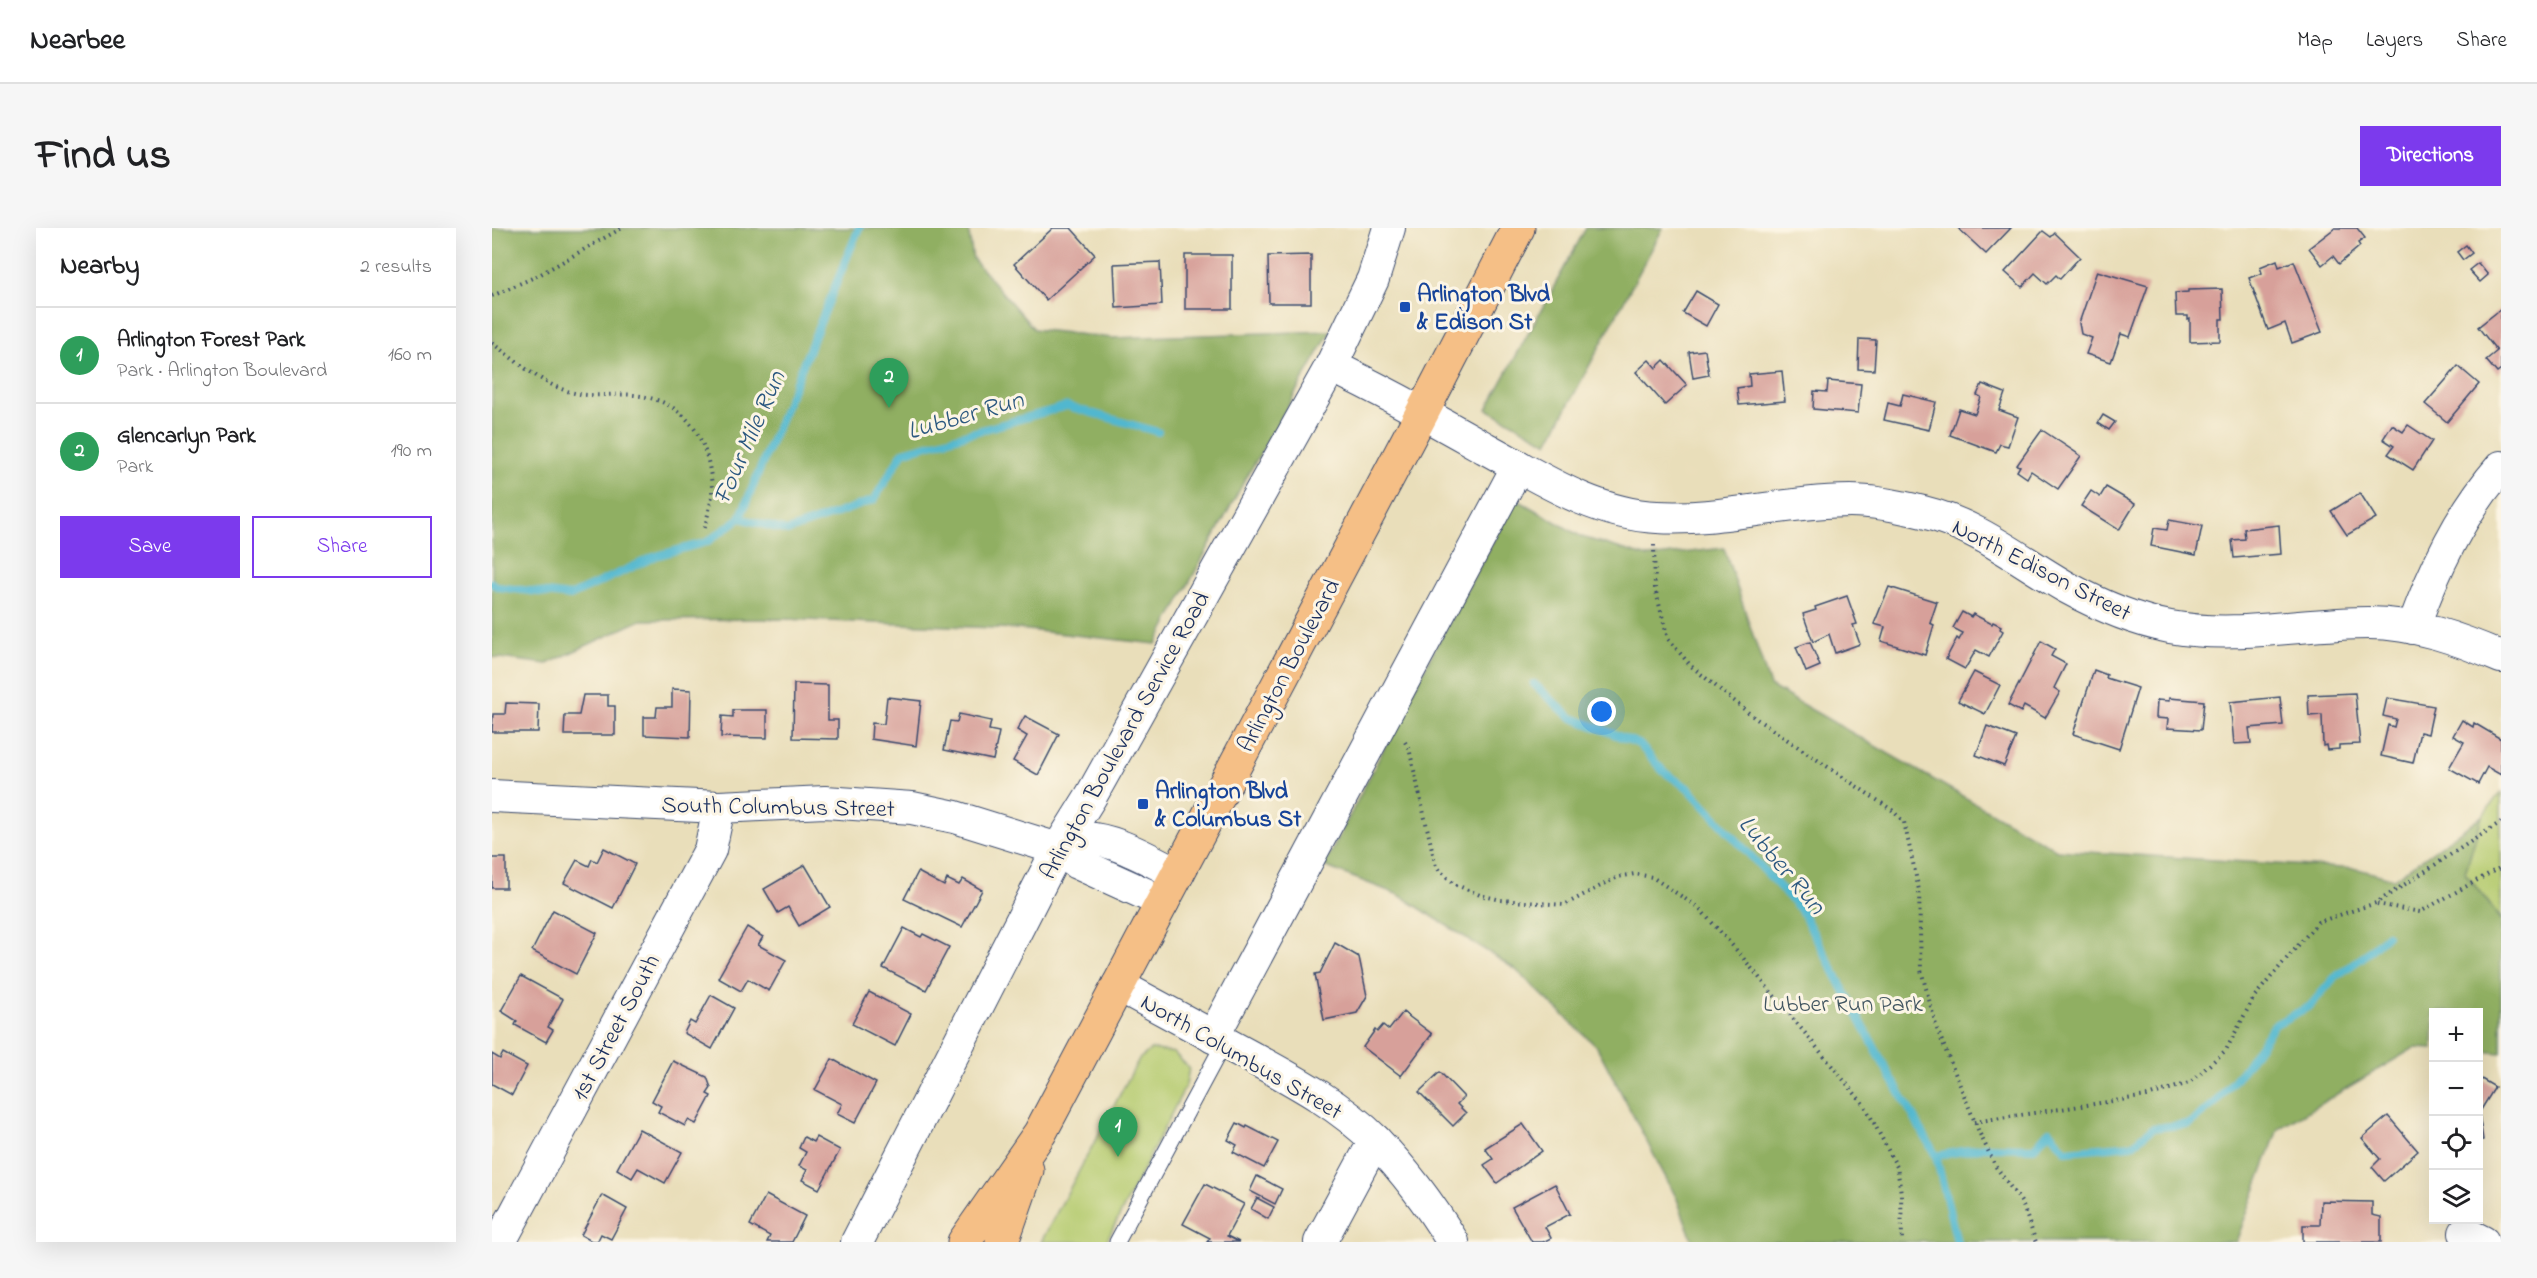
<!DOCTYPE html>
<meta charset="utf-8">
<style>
body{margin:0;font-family:"Indie Flower",sans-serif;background:#f6f6f6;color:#202124}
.controls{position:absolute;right:18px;bottom:18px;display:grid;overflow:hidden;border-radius:0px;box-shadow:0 6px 24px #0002}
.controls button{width:54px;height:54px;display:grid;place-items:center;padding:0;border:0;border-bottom:2px solid #e0e0e0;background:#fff;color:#202124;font:30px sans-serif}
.you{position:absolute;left:1110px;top:484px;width:21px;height:21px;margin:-15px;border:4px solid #fff;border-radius:50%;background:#1a73e8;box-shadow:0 0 0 9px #1a73e833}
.badge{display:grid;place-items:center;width:39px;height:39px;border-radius:50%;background:#7c3aed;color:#fff;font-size:20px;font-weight:700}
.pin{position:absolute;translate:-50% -50px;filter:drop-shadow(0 2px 3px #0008)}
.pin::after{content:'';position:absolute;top:32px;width:21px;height:18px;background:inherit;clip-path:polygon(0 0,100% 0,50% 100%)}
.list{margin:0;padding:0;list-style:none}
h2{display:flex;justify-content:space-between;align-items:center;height:78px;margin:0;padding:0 24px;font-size:26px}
h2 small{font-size:20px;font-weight:400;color:#757577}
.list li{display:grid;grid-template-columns:39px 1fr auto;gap:18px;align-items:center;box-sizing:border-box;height:96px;padding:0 24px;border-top:2px solid #e0e0e0}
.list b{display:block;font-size:22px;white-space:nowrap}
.list p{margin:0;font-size:20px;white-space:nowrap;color:#757577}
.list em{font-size:20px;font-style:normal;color:#757577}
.actions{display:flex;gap:12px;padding:18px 24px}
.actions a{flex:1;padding:14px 0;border:2px solid #7c3aed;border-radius:0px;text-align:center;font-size:21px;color:#7c3aed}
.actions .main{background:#7c3aed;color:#fff}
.icon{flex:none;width:33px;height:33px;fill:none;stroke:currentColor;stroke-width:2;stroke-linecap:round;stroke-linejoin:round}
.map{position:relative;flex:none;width:2009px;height:1014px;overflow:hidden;border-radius:0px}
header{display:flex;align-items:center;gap:36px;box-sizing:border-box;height:84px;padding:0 30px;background:#fff;border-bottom:2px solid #e0e0e0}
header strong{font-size:28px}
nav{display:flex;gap:33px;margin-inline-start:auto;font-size:21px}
.intro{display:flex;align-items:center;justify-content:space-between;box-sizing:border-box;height:144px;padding:0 36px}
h1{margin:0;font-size:42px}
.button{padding:15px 27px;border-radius:0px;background:#7c3aed;color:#fff;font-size:21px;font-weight:700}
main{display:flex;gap:36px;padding:0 36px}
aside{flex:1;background:#fff;border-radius:0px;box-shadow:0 6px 24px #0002}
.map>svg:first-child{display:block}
</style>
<header>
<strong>Nearbee</strong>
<nav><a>Map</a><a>Layers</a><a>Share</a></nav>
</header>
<div class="intro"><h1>Find us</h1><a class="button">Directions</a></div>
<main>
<aside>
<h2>Nearby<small>2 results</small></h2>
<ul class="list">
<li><span class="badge" style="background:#2e9e5b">1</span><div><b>Arlington Forest Park</b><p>Park · Arlington Boulevard</p></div><em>160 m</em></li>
<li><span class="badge" style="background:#2e9e5b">2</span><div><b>Glencarlyn Park</b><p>Park</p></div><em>190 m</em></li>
</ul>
<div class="actions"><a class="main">Save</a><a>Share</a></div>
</aside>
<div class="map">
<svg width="2009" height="1014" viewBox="0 0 2009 1014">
<rect width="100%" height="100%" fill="#fcf5e5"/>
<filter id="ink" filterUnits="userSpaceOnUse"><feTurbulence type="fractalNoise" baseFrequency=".0167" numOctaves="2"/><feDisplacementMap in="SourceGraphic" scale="12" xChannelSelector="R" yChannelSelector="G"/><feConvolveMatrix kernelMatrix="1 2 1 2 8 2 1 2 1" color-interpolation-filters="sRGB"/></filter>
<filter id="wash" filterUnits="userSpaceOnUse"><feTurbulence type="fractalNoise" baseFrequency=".008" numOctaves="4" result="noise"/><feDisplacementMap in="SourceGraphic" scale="24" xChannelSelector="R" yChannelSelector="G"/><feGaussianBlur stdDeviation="1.35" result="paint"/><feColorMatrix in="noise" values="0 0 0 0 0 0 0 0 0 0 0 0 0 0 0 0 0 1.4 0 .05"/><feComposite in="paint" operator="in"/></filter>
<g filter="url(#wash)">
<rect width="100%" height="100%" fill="#e9deba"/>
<g fill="#b5cb6f" stroke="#687d66" stroke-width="1.5">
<polygon points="2009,564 2009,691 1973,645 1990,588"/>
<polygon points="660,821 682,825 697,840 694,857 614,1014 549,1014 647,831"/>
</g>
<g fill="#90af62" stroke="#566f60" stroke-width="1.5">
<polygon points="0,0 476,0 481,31 542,101 620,110 839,103 754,250 664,416 527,401 290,391 149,392 55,436 0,429"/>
<polygon points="1094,0 1171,0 1056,215 995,181"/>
<polygon points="1024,271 1090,309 1156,329 1232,320 1278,458 1565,622 1866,641 1902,651 1990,588 1973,645 2009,691 2009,825 1987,823 1986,784 1942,784 1941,821 1922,820 1786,901 1744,1014 1201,1014 1185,971 1105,819 1023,741 907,667 832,638 945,417"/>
</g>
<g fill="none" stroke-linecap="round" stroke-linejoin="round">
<g stroke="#51b7cf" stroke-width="8">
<polyline points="248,290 295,303 382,272 411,224 575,178 666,204"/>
<polyline points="0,355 6,359 78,368 164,328 215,314 248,290 367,0"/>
<polyline points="1042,456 1078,489 1147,516 1172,544 1196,560 1309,682 1392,837 1444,928 1465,1014"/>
<polyline points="1444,928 1493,919 1542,920 1557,903 1574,923 1640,917 1661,900 1697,896 1723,875 1751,842 1782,797 1818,778 1843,749 1871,729 1895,707"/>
</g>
</g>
<g id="blocks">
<g fill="#d7a09a">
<polygon points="561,0 579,0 603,27 554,72 522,36"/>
<polygon points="1466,0 1519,0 1494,26"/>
<polygon points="1843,0 1865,0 1873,10 1866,15 1868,18 1847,36 1841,28 1830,37 1817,20"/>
<polygon points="1551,3 1559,9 1563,5 1588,29 1568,51 1564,47 1555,56 1543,45 1530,59 1513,44"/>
<polygon points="1974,17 1980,25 1971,32 1965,24"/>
<rect x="693" y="27" width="47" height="54"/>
<polygon points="819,27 819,75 777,75 776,28"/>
<polygon points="1785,32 1787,39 1802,33 1830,104 1800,115 1793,95 1776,102 1757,50 1770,45 1768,39"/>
<polygon points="668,34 670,77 624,80 622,36"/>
<polygon points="1986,35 1996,47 1988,54 1977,42"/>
<polygon points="1605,43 1656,58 1638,109 1629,106 1619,134 1594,126 1600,110 1589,106 1587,95"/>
<polygon points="1730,61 1731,91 1728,91 1728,113 1698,114 1698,91 1696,92 1696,88 1684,88 1683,65 1696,64 1696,62"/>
<polygon points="1204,63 1226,76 1214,98 1191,85"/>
<polygon points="2009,81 2009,142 2005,145 1994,132 2005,123 1986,99"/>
<polygon points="1367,111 1384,112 1382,142 1366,141"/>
<polygon points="1213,122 1217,147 1201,150 1197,124"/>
<polygon points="1157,132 1164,140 1172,132 1195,157 1173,177 1144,144"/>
<polygon points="1966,138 1987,156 1955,194 1933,176"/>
<polygon points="1290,143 1293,173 1247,177 1245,160 1258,158 1257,146"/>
<polygon points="1336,153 1369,156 1366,185 1321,181 1322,163 1335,164"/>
<polygon points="1490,156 1513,165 1507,182 1526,189 1516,218 1508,216 1504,224 1458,207 1467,181 1483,186 1489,169 1485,167"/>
<polygon points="1411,166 1444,174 1437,202 1392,192 1396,175 1408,178"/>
<polygon points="1611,187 1623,194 1617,202 1606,195"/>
<polygon points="1900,197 1911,204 1916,197 1940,213 1921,242 1896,226 1902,218 1891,211"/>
<polygon points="1550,202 1589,228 1566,261 1539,243 1535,250 1525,243 1528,238 1525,237"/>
<polygon points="1614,259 1643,276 1627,302 1589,278 1599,263 1608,269"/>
<polygon points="1868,265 1884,290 1855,307 1839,283"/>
<polygon points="1677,292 1710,298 1704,327 1659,318 1662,300 1675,302"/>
<polygon points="1787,297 1789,326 1742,330 1740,312 1753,311 1752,301"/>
<polygon points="1397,359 1445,374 1438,395 1442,397 1433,427 1389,413 1393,399 1382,396"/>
<polygon points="1355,368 1365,396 1361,397 1368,416 1343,425 1337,406 1321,414 1311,386 1324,382 1323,379"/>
<polygon points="1470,384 1479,389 1481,386 1500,396 1501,394 1509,398 1508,401 1511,403 1497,429 1484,422 1473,441 1454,431 1465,410 1467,412 1471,405 1461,400"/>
<polygon points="1549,413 1563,421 1559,428 1574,436 1562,460 1568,464 1553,490 1532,478 1529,484 1516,477"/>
<polygon points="1318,414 1328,438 1314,444 1304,419"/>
<polygon points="1602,442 1615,447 1614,450 1646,460 1627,521 1581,506"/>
<polygon points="1482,444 1508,457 1493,486 1466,473"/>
<polygon points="302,456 336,457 336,492 346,492 346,511 301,510"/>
<polygon points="180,461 199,462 198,509 152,507 152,489 164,489 165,479 180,479"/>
<polygon points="1863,465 1868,516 1847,517 1847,521 1835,522 1834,517 1831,518 1830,487 1817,488 1816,467"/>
<polygon points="91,467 116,467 116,478 123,478 123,507 72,507 73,487 87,487"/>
<polygon points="395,469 429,473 424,518 379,511 380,495 392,496"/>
<polygon points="1788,469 1791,497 1757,500 1759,515 1742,516 1738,474"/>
<polygon points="1677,470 1712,473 1709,502 1675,500 1676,491 1664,490 1665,472 1677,473"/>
<polygon points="1895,470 1942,478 1936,506 1928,504 1921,535 1889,528 1896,497 1902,499 1904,491 1891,488"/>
<polygon points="14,475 47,476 46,504 0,504 1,486 13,486"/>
<polygon points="241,482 275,482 275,510 229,509 230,488 241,489"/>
<polygon points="467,486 499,493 497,502 507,504 501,532 452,522 458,493 465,494"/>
<polygon points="533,488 567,506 546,547 521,533 535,508 525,502"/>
<polygon points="1970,492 1981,499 1982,495 2009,511 2009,547 1995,539 1986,556 1957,540 1972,514 1961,508"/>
<polygon points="1495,498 1524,509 1512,538 1484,527"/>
<polygon points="112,620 143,636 121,680 72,655 85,632 97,638 100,631 105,634"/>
<rect x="0" y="630" width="14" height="30"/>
<polygon points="313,637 338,679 307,698 296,679 286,685 272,661"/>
<polygon points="426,644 452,658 455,651 467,657 471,651 490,662 470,699 412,671"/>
<polygon points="61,682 105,705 84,746 40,723"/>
<polygon points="255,699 271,709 266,717 294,732 277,763 256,751 249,763 226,750"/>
<polygon points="412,700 429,709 431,706 457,719 434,762 391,740"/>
<polygon points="843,715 867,729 875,768 865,785 832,792 823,746 828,745"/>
<polygon points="29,748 71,771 56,799 61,802 54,814 23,797 25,793 9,783"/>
<polygon points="377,764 419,786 403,818 360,796"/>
<polygon points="219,767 242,780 220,821 192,805 198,793 203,796"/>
<polygon points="911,784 940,806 909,848 871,819 883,802 885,804 891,797 897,802"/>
<polygon points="11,825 35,838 20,867 0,856 0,826 8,831"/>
<polygon points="340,831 384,855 363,895 345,886 350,876 323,862"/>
<polygon points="181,833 215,849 219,860 215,866 219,868 204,896 196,892 193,898 166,884 169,878 160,873"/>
<polygon points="948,844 972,869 965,876 974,885 961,898 927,864"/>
<polygon points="1986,849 2003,859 1987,885 1991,912 1986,913"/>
<polygon points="1896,888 1926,923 1892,953 1880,939 1888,931 1870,910"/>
<polygon points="745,895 754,900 755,898 786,914 772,940 741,924 745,917 736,912"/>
<polygon points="1031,896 1050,923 1005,955 992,937 1001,931 993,920"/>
<polygon points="147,901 190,924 173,955 146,940 140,950 125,941"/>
<polygon points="312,909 321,914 324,909 348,922 327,961 310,952 315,942 307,938 314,924 307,920"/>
<polygon points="765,948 790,961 783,976 758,963"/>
<polygon points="713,956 752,976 735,1008 747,1014 715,1014 718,1010 691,996"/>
<polygon points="1063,956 1078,986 1053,999 1059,1010 1051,1014 1040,1014 1020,979"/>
<polygon points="110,967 135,981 119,1011 109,1006 105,1014 101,1014 89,1007"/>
<polygon points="274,967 313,988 300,1014 275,1014 278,1008 258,997"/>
<polygon points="765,970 782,979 776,991 759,981"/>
<polygon points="1829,973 1880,974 1880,987 1889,989 1889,1014 1811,1014 1811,997 1828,997"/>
</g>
</g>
</g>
<g filter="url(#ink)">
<use href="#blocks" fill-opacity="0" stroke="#3a496c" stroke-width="1.5"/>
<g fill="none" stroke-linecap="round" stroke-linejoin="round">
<g stroke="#3a496c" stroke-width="17">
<polyline id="service" points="625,1014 732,815"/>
</g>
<g stroke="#3a496c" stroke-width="34">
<g id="minor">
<path d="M839,138C892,163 942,191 993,220C1047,249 1102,286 1165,289C1230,293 1293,273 1358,273C1382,273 1407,278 1431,284C1485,297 1527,332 1574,359C1607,377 1641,392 1678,399C1745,411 1810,395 1877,395C1923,395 1967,411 2009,429"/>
<path d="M1921,400C1942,342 1968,286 2009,239"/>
<polyline points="0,568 227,579 333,574 420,580 463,589 566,621 585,635 671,674"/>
<path d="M566,621C573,618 580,613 588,611C615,606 662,634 686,646"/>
<path d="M626,757C670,781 715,805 759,829C803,853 848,877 884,913C914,944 939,978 961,1014"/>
<polyline points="721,809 1026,238"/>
<polyline points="1973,1005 1991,1014"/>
<polyline points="8,1014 218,622 227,579"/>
<polyline points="365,1014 566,621 599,568 839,138 881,51 897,0"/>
<polyline points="828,1014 883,912"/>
</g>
</g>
<g stroke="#3a496c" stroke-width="35">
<g id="trunk">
<polyline points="472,1014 548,905 930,185 1026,0"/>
<polyline points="510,1014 535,942"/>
</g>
</g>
<g stroke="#3a496c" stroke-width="4" stroke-dasharray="1.5 4.5" stroke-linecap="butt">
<polyline points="0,68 47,47 130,0"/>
<path d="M0,115C26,134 53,160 87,166C105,169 124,165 142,167C195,173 216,209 220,259C221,273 214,291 212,304"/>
<polyline points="1162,317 1163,360 1176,411 1199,438 1263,490 1400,582 1412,594 1427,662 1429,742 1445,801 1487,904 1504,939 1530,975 1544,1014"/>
<polyline points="913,514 917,520 944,639 962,656 988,667 1009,672 1072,677 1126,649 1143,646 1160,649 1207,680 1247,725 1373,878 1405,939 1409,965 1410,1014"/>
<polyline points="1885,676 1928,684 2009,639"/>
<polyline points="1482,894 1655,868 1697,855 1734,822 1762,769 1826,694 1884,675 2009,594"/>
</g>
<use href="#service" stroke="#fff" stroke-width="15"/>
<use href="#minor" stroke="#fff" stroke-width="32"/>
<use href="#trunk" stroke="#f5bf86" stroke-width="33"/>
</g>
</g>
<g fill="#1a4fb4" stroke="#fcf5e5" stroke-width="2">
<rect x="907" y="73" width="12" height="12" rx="3"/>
<rect x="645" y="570" width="12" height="12" rx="3"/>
</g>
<g text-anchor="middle" stroke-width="6" stroke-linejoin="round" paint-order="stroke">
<g font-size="24" font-weight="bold" fill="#164399" stroke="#fcf5e5" text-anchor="start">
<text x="925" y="73">Arlington Blvd<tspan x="925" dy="28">&amp; Edison St</tspan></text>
<text x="663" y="570">Arlington Blvd<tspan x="663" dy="28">&amp; Columbus St</tspan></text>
</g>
<g font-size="24" fill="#1b2f5e" stroke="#fcf5e5">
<text transform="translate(1550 341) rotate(27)" y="8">North Edison Street</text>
<text transform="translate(796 437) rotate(-62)" y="8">Arlington Boulevard</text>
<text transform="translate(632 507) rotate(-61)" y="8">Arlington Boulevard Service Road</text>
<text transform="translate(286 578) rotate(1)" y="8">South Columbus Street</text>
<text transform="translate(123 799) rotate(-62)" y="8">1st Street South</text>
<text transform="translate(750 828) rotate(30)" y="8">North Columbus Street</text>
</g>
<g font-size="24" fill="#425662" stroke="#fcf5e5">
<text x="1351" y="783">Lubber Run Park</text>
</g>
<g font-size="26" font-style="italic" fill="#2b5880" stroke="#fcf5e5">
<text transform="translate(473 186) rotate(-16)" y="9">Lubber Run</text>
<text transform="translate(256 209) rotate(-66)" y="9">Four Mile Run</text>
<text transform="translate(1291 636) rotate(50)" y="9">Lubber Run</text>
</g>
</g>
</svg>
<div class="controls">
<button>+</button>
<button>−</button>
<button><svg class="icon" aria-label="locate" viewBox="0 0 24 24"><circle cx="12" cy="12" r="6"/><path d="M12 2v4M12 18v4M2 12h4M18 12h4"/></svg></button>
<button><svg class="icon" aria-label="layers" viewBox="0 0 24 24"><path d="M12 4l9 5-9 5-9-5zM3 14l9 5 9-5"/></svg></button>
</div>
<div class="you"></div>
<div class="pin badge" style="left:626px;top:929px;background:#2e9e5b">1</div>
<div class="pin badge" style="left:397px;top:180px;background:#2e9e5b">2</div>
</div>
</main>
